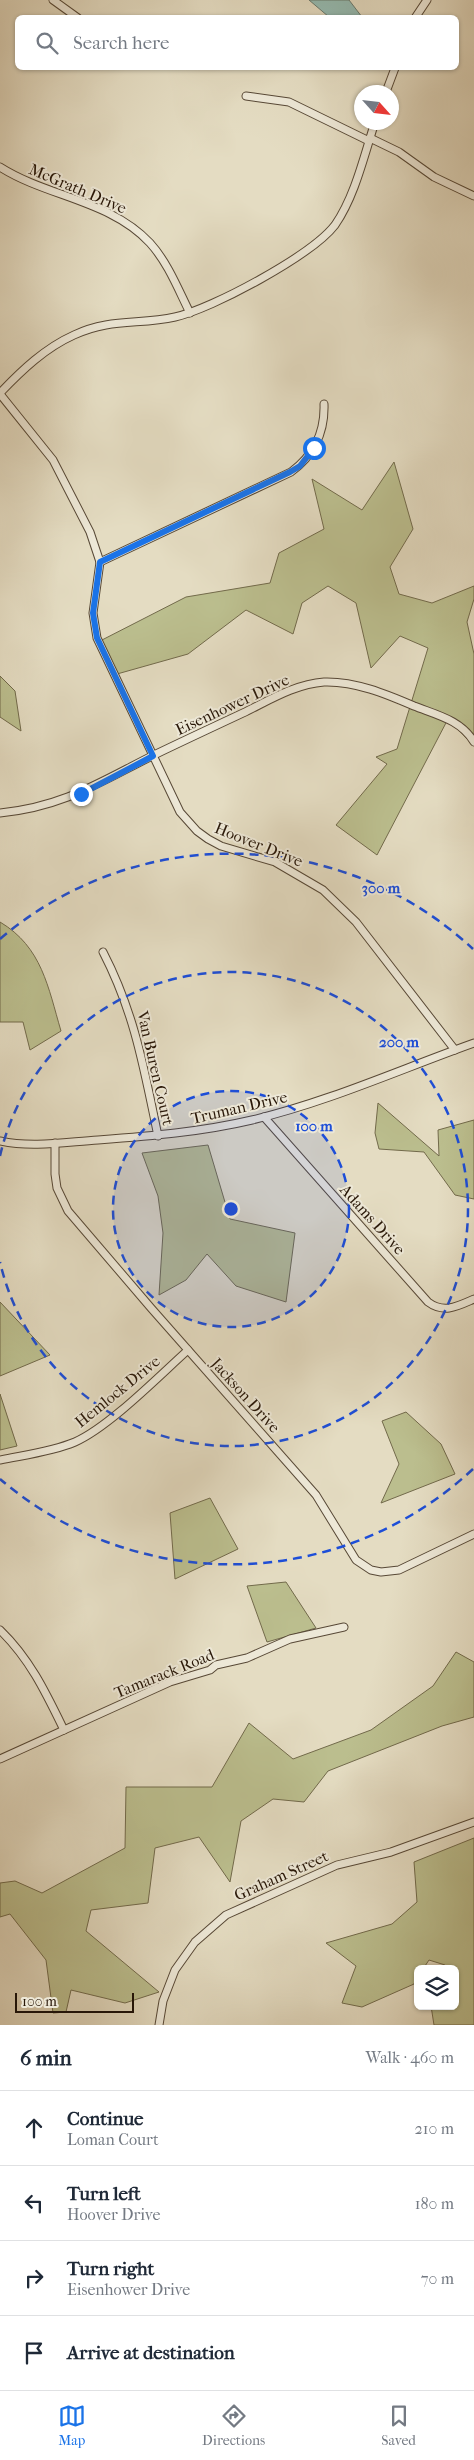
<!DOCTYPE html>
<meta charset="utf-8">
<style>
body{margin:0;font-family:"IM FELL French Canon",serif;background:#f6f6f7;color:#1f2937}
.controls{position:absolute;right:15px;bottom:15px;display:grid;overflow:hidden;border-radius:8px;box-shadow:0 1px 4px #0004}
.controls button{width:45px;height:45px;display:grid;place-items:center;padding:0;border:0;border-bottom:1px solid #e0e1e3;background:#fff;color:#1f2937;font:25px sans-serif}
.compass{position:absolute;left:354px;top:85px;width:45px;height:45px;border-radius:50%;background:#fff;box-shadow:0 1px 4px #0004;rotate:117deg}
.scale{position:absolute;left:15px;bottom:12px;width:119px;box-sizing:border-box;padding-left:5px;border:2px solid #281708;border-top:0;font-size:14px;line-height:18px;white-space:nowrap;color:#281708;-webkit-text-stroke:4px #ede8d7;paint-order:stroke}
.stop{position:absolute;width:15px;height:15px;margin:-11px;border:4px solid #1a73e8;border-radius:50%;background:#fff}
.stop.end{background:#1a73e8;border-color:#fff;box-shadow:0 1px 5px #0008}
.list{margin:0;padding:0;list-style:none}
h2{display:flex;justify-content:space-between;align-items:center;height:65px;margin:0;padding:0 20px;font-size:21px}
h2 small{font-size:16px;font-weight:400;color:#747a83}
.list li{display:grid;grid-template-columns:32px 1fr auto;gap:15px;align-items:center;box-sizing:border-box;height:75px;padding:0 20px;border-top:1px solid #e0e1e3}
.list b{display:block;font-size:19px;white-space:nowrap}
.list p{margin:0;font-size:16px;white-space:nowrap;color:#747a83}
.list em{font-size:16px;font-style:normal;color:#747a83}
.icon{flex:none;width:28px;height:28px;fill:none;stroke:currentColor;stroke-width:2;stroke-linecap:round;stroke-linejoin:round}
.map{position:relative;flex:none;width:474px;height:2025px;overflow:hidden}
.search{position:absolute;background:#fff;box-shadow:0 1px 4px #0004;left:15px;right:15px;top:15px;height:55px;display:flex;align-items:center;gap:12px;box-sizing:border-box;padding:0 18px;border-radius:8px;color:#747a83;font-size:19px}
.sheet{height:365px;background:#fff}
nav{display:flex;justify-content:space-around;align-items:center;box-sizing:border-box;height:70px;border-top:1px solid #e0e1e3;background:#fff;font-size:14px;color:#747a83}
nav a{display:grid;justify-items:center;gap:2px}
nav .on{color:#1a73e8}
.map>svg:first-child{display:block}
</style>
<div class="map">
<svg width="474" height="2025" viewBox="0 0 474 2025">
<rect width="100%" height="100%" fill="#e4dcc2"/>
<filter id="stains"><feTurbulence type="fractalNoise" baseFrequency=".004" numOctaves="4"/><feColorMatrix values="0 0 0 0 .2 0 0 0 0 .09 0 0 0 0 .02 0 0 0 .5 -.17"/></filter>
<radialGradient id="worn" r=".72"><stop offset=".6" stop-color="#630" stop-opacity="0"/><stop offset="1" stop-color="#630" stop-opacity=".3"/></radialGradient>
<g fill="#bbbe8e" stroke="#726a4b">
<polygon points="394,462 413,529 390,567 399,594 432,603 474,586 474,599 467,622 474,654 474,746 448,719 377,855 336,825 387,764 376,757 397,749 428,648 400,636 371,668 356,603 328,586 302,603 293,634 246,610 188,654 117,674 100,641 186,597 270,583 279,553 324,529 312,479 362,510"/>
<polygon points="0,676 15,691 21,731 0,717"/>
<path d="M0,922C42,947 48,987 61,1031L30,1050L23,1022H0Z"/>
<polygon points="378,1103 439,1156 438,1130 474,1120 474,1199 455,1195 424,1152 379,1149 375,1133"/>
<polygon points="208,1145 230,1219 295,1233 286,1302 236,1286 207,1254 186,1280 159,1295 163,1233 158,1196 142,1153"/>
<polygon points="0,1302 50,1355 0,1376"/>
<polygon points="0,1394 17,1446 0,1450"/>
<polygon points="406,1412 441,1444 455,1474 381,1503 399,1464 382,1421"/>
<polygon points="210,1498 238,1549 175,1579 170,1513"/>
<polygon points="286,1582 316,1628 267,1642 247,1586"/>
<polygon points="456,1652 474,1662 474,1717 442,1726 328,1771 304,1802 273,1799 241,1821 230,1882 199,1837 155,1848 148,1903 91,1910 86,1931 159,1992 125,2003 71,1990 66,2012 53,2013 46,1960 10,1914 0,1917 0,1883 15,1881 42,1893 125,1848 126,1787 212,1787 249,1723 293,1759 371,1730 433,1686"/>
<polygon points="474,1838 474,2025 434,2025 431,2006 455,2006 455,1969 447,1969 445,1965 429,1960 423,1969 418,1969 418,1977 414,1984 362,2007 342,2003 356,1966 326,1943 392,1924 417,1902 414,1862"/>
</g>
<polygon fill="#95bcb3" stroke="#697a6f" points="309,0 349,0 362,17 329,17"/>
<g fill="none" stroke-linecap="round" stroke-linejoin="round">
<g stroke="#574836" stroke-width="9">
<g id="street">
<polyline points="53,0 78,18"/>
<polyline points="415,18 427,0"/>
<polyline points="386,92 395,68"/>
<polyline points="246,96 289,102 369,141"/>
<polyline points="370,138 399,152 434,177 474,196"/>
<path d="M0,167C47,197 110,200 150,243C168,263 178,289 190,313"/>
<path d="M0,393C22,370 45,348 74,335C110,318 139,325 175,317C212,309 312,255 335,225C355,196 364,156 375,122"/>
<polyline points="0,394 53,460 90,532 100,562 93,613 97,638 180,812 197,831 208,839 221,846 275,862 323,890 356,922 455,1050"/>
<path d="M100,562L291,472C314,455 325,433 324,404"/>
<path d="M0,813C63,807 100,782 154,755C183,741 213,727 243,713C268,701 295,684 324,682C355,681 386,694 414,706C437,715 461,720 474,742"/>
<path d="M103,952C135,1014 144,1069 158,1136"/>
<path d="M264,1117L428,1302C444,1314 458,1306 474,1299"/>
<path d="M0,1141C32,1148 66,1142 98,1140C150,1136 201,1132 252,1120C328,1102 401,1069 474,1043"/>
<polyline points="55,1143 55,1174 57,1188 68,1211 151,1308 316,1495 356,1560 371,1570 381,1572 399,1570 474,1534"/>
<path d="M0,1460C24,1455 51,1452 75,1442C109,1427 159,1376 188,1350"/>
<path d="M0,1630C30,1659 46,1693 64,1730"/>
<polyline points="0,1759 170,1682 210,1670 216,1665 247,1658 290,1639 344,1627"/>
<polyline points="159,2025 163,2001 175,1970 195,1942 226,1915 337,1865 391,1852 474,1822"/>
</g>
</g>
<use href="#street" stroke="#ede8d7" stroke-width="7"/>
</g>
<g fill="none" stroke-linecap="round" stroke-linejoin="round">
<polyline stroke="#1a73e8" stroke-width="6" points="81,794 153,756 97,638 93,613 100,562 290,472 300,466 314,448"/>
</g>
<circle cx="231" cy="1209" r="118" fill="#1d4ed8" fill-opacity=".12"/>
<g fill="none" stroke="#1d4ed8" stroke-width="2.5" stroke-dasharray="9 6">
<circle cx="231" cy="1209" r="118"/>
<path d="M0 1156A237 237 0 1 1 0 1262"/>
<path d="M473 1469A355 355 0 0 1 0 1479M0 939A355 355 0 0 1 473 949"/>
</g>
<g text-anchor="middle" stroke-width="4" stroke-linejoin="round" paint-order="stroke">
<g font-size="16" fill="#281708" stroke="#ede8d7">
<text transform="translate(78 188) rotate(23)" y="6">McGrath Drive</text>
<text transform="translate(232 704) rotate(-25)" y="6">Eisenhower Drive</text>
<text transform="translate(259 844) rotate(22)" y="6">Hoover Drive</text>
<text transform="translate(156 1068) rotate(77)" y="6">Van Buren Court</text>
<text transform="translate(239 1107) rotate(-13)" y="6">Truman Drive</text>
<text transform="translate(373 1219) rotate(48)" y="6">Adams Drive</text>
<text transform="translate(117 1391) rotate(-39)" y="6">Hemlock Drive</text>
<text transform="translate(246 1395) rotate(48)" y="6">Jackson Drive</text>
<text transform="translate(164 1673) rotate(-22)" y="6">Tamarack Road</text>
<text transform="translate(281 1875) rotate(-24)" y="6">Graham Street</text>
</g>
</g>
<circle cx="231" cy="1209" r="8" fill="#1d4ed8" stroke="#ede8d7" stroke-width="2.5"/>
<g font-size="15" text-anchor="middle" font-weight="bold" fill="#1d4ed8" stroke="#ede8d7" stroke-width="4" stroke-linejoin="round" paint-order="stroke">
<text x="381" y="893">300 m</text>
<text x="399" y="1047">200 m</text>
<text x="314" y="1131">100 m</text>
</g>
<rect width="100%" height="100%" filter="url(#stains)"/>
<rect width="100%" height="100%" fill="url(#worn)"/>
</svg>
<div class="controls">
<button><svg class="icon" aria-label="layers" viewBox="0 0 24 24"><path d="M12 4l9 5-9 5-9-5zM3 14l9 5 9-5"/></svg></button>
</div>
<svg class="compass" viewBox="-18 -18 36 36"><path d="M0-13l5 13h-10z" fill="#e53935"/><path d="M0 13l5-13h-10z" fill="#747a83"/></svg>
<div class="scale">100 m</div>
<div class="stop" style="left:314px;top:448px"></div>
<div class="stop end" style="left:81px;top:794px"></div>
<div class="search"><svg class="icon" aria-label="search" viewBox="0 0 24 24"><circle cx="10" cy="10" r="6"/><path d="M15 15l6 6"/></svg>Search here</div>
</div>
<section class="sheet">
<h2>6 min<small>Walk · 460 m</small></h2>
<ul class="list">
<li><svg class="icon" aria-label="ahead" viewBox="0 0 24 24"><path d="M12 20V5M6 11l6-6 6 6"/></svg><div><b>Continue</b><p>Loman Court</p></div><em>210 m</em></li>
<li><svg class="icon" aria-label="left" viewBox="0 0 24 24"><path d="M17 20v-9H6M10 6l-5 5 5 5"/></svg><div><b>Turn left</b><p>Hoover Drive</p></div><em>180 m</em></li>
<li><svg class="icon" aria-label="right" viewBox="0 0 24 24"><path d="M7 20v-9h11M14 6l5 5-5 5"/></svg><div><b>Turn right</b><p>Eisenhower Drive</p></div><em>70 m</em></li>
<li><svg class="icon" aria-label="arrive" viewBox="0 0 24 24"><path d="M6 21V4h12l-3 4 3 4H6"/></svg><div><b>Arrive at destination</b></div></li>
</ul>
</section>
<nav>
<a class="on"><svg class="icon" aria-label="map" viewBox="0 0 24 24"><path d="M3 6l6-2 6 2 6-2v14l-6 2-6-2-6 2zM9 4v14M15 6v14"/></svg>Map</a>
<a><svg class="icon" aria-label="directions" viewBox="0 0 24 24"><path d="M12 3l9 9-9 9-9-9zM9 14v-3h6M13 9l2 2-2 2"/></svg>Directions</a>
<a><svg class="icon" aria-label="saved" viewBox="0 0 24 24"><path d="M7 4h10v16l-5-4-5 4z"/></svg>Saved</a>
</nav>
